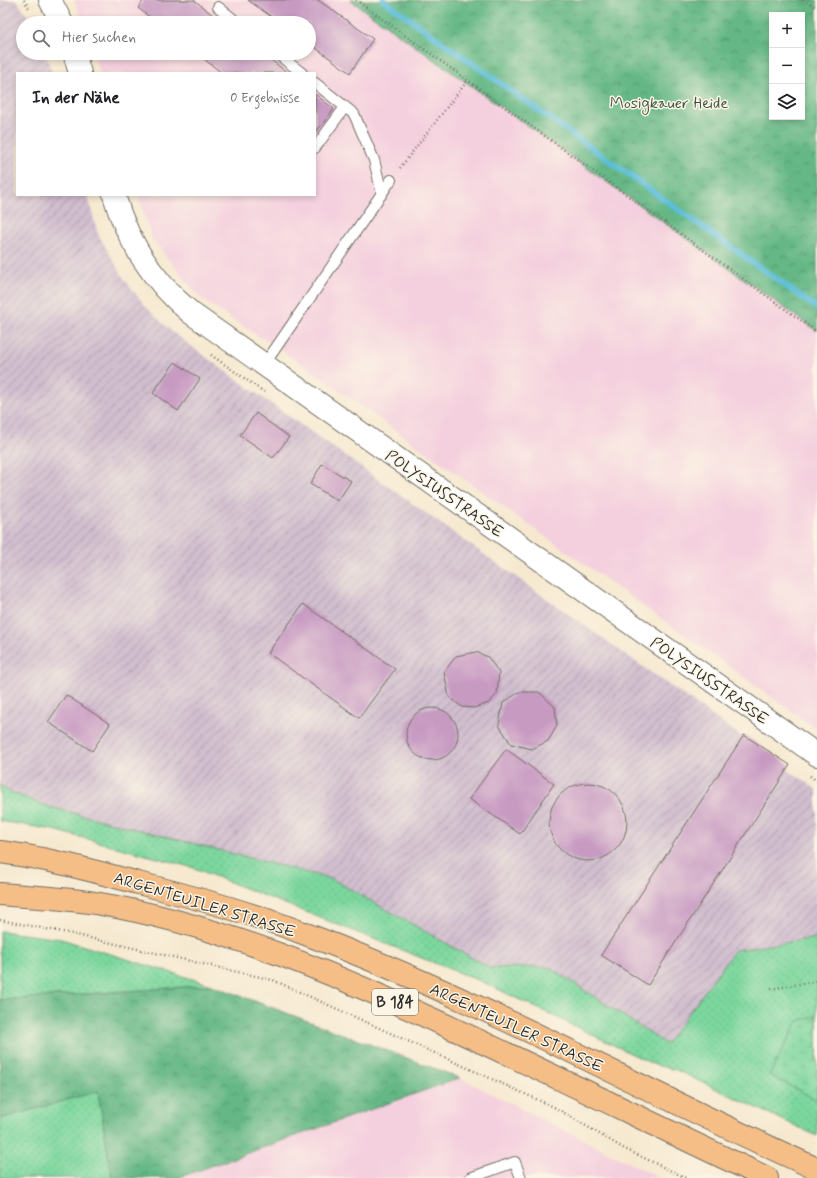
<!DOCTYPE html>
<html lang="de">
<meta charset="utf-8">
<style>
body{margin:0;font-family:Mynerve,sans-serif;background:#f6f6f6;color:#202124}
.controls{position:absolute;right:12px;top:12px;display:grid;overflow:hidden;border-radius:0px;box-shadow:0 2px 6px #0003}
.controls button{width:36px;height:36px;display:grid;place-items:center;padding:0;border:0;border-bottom:1px solid #e0e0e0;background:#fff;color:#202124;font:20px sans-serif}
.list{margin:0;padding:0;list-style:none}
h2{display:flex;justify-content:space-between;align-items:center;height:52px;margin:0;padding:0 16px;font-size:17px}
h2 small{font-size:13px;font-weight:400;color:#757577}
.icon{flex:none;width:22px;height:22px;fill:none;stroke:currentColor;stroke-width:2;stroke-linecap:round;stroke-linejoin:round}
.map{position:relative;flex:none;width:817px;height:1178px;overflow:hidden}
.search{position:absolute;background:#fff;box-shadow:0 2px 6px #0003;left:16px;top:16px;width:300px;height:44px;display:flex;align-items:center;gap:10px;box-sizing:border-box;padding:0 14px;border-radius:22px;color:#757577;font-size:15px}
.panel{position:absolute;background:#fff;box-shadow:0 2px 6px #0003;left:16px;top:72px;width:300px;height:124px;border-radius:0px}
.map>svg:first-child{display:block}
</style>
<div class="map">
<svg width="817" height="1178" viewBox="0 0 817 1178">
<defs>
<pattern id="industrial-furrows" width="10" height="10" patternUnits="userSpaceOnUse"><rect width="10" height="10" fill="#d0bdce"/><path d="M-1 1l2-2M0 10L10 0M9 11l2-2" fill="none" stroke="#a99aa7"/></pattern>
<pattern id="grass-dots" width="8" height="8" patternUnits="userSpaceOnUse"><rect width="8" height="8" fill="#7cd79e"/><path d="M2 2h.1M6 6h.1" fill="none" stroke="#6bb988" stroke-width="1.8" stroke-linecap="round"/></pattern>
<pattern id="forest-crowns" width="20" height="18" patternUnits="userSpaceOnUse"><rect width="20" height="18" fill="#65b885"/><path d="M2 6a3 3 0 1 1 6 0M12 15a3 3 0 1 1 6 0" fill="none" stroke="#53966d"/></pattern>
<pattern id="wetland-marsh" width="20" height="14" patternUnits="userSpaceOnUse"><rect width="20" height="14" fill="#7cd79e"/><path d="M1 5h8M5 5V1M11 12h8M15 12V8" fill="none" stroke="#6bb988"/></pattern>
</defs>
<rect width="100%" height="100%" fill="#fcf5e5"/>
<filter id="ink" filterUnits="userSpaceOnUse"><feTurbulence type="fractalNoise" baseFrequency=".025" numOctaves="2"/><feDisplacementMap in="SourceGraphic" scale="8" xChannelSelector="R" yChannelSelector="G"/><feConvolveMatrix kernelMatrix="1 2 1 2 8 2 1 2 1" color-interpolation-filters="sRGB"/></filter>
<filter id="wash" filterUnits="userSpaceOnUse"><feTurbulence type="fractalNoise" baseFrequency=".012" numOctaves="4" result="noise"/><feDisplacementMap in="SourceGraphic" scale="16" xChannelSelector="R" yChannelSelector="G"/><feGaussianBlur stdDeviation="0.9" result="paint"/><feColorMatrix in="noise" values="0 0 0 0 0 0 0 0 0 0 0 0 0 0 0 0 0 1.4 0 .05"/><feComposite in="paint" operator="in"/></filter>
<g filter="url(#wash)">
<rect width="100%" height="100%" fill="#f6e9d0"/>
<g fill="#f4cfde">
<polygon points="74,0 350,0 817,331 817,729 299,362 201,299 152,239 138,195 315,195 315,73 100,73 93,53 309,53 309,23 84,23"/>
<polygon points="460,1078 659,1178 177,1178"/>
</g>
<polygon fill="url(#industrial-furrows)" points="0,0 17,0 18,2 32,23 23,23 23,53 45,53 52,73 17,73 17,195 87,195 98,234 123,277 145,306 171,331 218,366 817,790 817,938 735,950 667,1044 549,967 490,968 332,879 46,806 6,790 0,785"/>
<g fill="url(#grass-dots)" stroke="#548164">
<polygon points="0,785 6,790 46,806 332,879 490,968 549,967 666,1044 735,950 817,938 817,1136 676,1070 655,1065 485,983 194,868 54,830 0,821"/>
<polygon points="0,931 61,939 212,985 0,1000"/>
<polygon points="98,1091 112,1178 0,1178 0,1119"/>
</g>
<g fill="url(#forest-crowns)" stroke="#487258" fill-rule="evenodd">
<path d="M350,0H817V331ZM772,15H802V117H772Z"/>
<polygon points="212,985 460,1078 177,1178 112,1178 98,1091 0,1119 0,1000"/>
</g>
<polygon fill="url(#wetland-marsh)" stroke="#548164" points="817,1016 817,1100 769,1075 798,1021"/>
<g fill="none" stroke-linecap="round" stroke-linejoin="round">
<polyline stroke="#5bbed9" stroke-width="6" points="383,0 817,308"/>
</g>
<g id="blocks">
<g fill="#c79ac2">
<polygon points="144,0 194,0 223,23 157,23 138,8"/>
<polygon points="248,0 318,0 373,39 350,73 309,43 309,23 280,23"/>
<polygon points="196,53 262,53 288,73 222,73"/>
<polygon points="315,94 334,109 315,133"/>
<polygon points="175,362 200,379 178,411 153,393"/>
<polygon points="256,413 289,437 273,458 240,435"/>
<polygon points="322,464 351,481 338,501 310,484"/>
<polygon points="303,604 395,669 359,718 268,653"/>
<polygon points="476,652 488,657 499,673 497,694 489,703 474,708 462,707 449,697 444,672 456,656"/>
<polygon points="519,692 539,692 555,707 557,726 548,741 532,749 511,744 499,725 503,703"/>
<polygon points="66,695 110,724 92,751 48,722"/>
<circle cx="432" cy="734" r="26"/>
<polygon points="744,735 790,765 648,985 601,955"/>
<polygon points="506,749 554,784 520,834 469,799"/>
<circle cx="588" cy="822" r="39"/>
</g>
</g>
</g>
<g filter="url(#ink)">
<use href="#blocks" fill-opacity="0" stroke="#726e65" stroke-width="1"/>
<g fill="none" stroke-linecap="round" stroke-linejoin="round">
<g stroke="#726e65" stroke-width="12">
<g id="service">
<polyline points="218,7 238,23"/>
<polyline points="276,53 302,73"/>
<polyline points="315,83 354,114 374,160 382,194"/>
<polyline points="315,148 345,107"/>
<polyline points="264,365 391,180"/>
<polyline points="470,1178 515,1162 521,1178"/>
</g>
</g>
<g stroke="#726e65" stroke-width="24">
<g id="tertiary">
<polyline points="50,0 62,23"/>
<polyline points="74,53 80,73"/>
<path d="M114,195C127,241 154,282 191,313L817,755"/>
</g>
</g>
<g stroke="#726e65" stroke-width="24">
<g id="primary">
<path d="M0,852C47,858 93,871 138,883C194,897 249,912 303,933C480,999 645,1092 817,1169"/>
<path d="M0,894C32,897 64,898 95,903C213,923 326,970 434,1020C546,1071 656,1126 767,1178"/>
</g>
</g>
<g stroke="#726e65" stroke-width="2.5" stroke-dasharray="1 3" stroke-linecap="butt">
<polyline points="24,0 30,10"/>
<polyline points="356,0 817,332"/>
<polyline points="803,0 817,8"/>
<polyline points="400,168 468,80"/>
<polyline points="211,355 264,392"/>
<polyline points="810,776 817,781"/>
<polyline points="0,920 68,933 273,980 556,1108 623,1148 686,1178"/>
<polyline points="771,989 817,981"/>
</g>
<use href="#service" stroke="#fff" stroke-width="10"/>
<use href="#tertiary" stroke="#fff" stroke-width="22"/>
<use href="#primary" stroke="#f6be87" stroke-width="22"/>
</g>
</g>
<g text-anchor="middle" stroke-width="3" stroke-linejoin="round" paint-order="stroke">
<rect fill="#fcf5e5" stroke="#6a6863" stroke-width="1" x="372" y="989" width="46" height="26" rx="3"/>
<g font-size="15" font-weight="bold" fill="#2b2b2b">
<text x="395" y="1007">B 184</text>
</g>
<g font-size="16" fill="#3f5648" stroke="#fcf5e5">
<text x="669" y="108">Mosigkauer Heide</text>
</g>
<g font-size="16" fill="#2b2b2b" stroke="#fcf5e5">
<text transform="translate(445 493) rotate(35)" y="6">POLYSIUSSTRASSE</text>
<text transform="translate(710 680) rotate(35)" y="6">POLYSIUSSTRASSE</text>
<text transform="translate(205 904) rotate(17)" y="6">ARGENTEUILER STRASSE</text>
<text transform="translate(517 1027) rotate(25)" y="6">ARGENTEUILER STRASSE</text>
</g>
</g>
</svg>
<div class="controls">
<button>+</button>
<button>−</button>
<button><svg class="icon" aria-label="layers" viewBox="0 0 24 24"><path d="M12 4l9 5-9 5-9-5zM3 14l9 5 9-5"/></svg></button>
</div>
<div class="search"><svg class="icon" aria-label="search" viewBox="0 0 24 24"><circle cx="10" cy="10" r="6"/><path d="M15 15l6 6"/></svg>Hier suchen</div>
<section class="panel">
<h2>In der Nähe<small>0 Ergebnisse</small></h2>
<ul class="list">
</ul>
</section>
</div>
